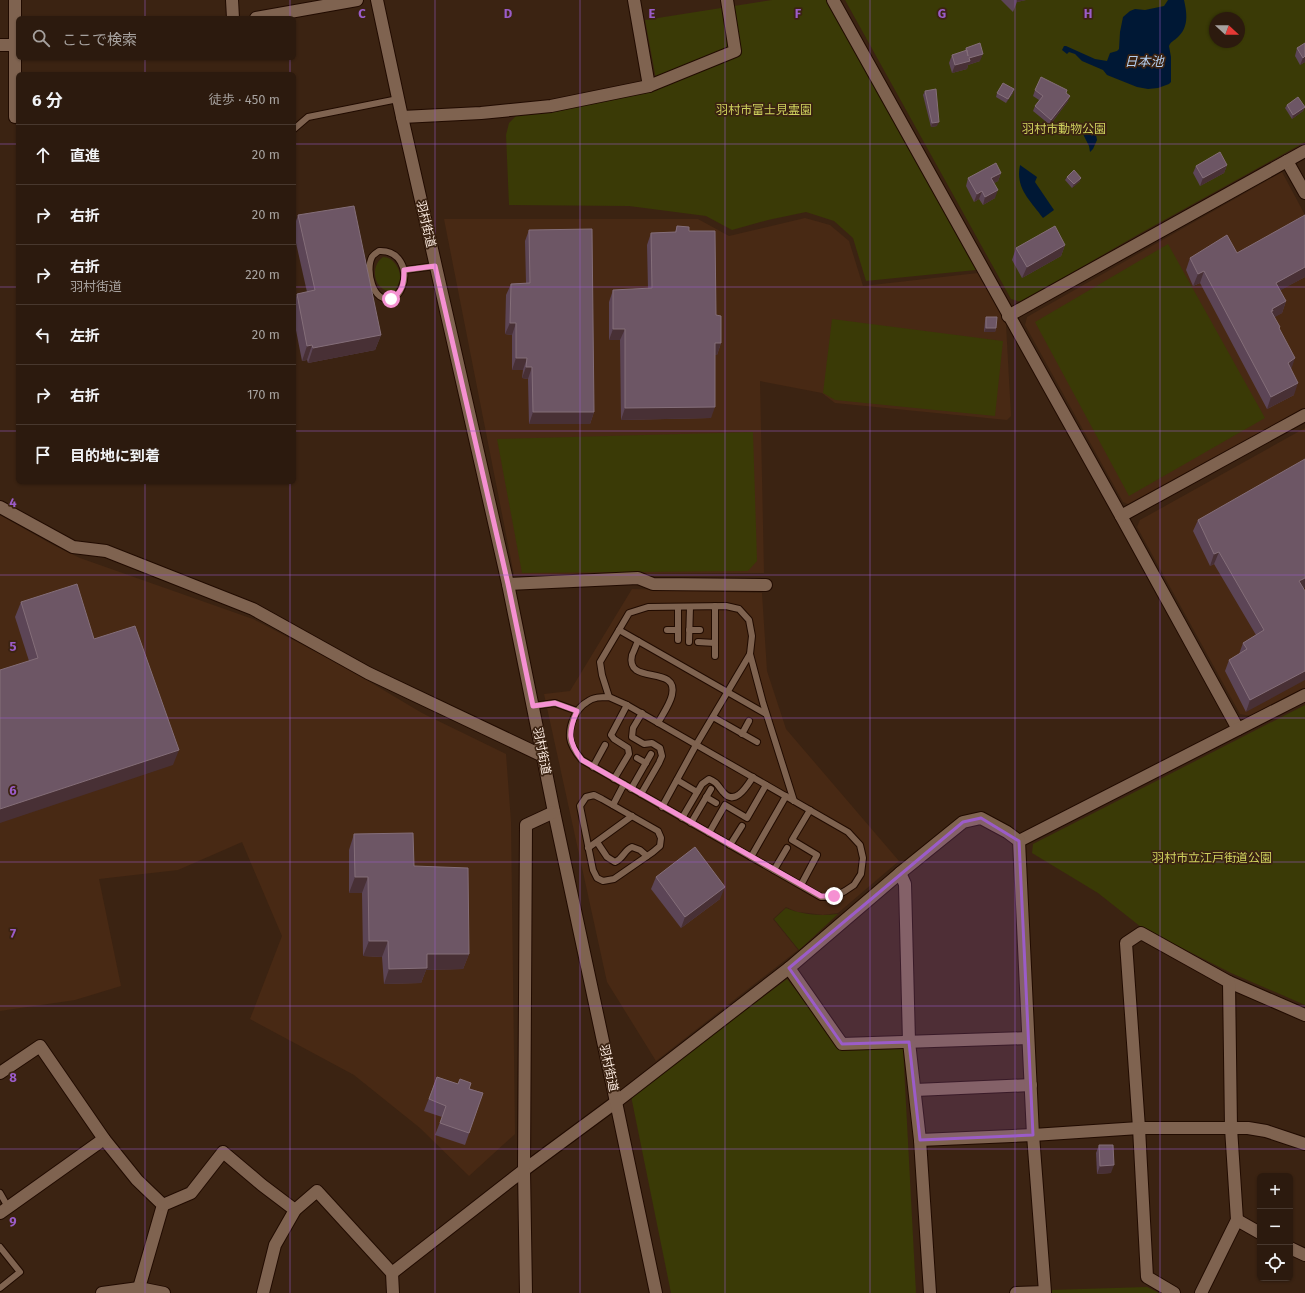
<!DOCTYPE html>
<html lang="ja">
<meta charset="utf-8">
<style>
body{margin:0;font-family:"Fira Sans","Noto Sans JP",sans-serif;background:#38271c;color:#f1f3f6}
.controls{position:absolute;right:12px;bottom:12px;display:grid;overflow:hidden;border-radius:6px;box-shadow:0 1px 3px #0004}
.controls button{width:36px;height:36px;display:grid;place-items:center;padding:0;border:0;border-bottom:1px solid #48382e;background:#2c1a0e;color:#f1f3f6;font:20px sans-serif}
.compass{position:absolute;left:1209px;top:12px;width:36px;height:36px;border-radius:50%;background:#2c1a0e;box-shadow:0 1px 3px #0004;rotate:111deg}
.stop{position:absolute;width:12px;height:12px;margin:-9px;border:3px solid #f591d2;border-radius:50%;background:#fff}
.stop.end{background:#f591d2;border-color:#fff;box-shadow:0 1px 4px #0008}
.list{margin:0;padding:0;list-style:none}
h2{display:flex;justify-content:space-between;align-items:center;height:52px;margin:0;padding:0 16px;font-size:17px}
h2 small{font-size:13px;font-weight:400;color:#a6a19e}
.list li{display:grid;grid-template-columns:26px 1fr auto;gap:12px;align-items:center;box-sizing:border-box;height:60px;padding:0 16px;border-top:1px solid #48382e}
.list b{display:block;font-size:15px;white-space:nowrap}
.list p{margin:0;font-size:13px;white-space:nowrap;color:#a6a19e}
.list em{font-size:13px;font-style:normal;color:#a6a19e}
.icon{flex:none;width:22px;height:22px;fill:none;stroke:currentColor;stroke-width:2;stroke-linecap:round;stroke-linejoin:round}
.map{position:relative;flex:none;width:1305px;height:1293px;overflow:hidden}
.search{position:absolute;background:#2c1a0e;box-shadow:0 1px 3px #0004;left:16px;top:16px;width:280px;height:44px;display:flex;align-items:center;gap:10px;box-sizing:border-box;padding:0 14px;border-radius:6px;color:#a6a19e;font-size:15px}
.panel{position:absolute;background:#2c1a0e;box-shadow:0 1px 3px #0004;left:16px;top:72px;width:280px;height:412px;border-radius:6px}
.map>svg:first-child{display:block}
</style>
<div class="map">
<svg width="1305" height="1293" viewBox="0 0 1305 1293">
<rect width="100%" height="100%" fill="#3b2312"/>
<g fill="#482914">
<polygon points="1282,172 1305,215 1305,409 1130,505 1123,502 1025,325 1027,317"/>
<polygon points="805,218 830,225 849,241 863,286 978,273 1006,324 1011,416 1007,420 835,403 822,393 760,381 764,573 514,575 444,219 698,219 729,236"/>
<polygon points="1305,428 1305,688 1250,716 1240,714 1137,527 1140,520"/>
<polygon points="0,515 53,545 80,558 253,619 343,666 422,713 506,754 511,822 515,1134 469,1176 420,1128 354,1075 250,1019 282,936 242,842 178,870 99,879 121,986 75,1000 0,1011"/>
<polygon points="632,589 762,593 767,671 786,729 899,861 838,913 823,915 808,913 797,912 786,907 773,919 798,950 656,1061 607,982 544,694 570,691"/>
</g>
<g fill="#3a3a06" fill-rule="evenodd">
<polygon points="772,0 826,0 976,270 866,281 853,238 834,221 806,212 768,220 732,230 706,216 629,206 509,205 506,135 509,123 516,116 658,90 645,20"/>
<path d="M845,0H1305V142L1139,234L1021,302L1011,299ZM1215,18H1239V42H1215Z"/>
<polygon points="1168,244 1265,418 1129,496 1035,322"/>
<path d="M383,257C393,257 401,269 400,279C399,283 397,287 395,291C375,295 368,267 383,257Z"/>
<polygon points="832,319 1003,341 995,416 835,400 823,393"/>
<polygon points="753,432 757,561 748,571 522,573 497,439"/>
<polygon points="1305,705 1305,1005 1231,973 1141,927 1098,893 1032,853 1033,844"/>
<path d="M786,908C803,915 819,916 838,914L799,950L774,919Z"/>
<polygon points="787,979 841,1046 903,1047 916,1293 671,1293 631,1096"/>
<polygon points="1147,1287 1159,1293 1050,1293 1050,1290"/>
</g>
<g fill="#001835">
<path d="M1168,0H1184C1187,13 1189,27 1178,37C1174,41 1171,41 1169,46L1171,57V82L1169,84L1158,88L1148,89L1137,87L1107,75L1103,70L1082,61L1075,54L1069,52L1067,54L1062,50L1064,46H1066L1095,59L1107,61L1110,53L1117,51L1119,49L1120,32L1123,17L1130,11L1135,9L1145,10L1164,6Z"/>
<polygon points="1090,133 1096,135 1097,140 1093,149 1090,152 1089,146 1083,134"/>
<path d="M1020,165L1037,177L1035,182L1054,210L1043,218C1030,200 1015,188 1020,165Z"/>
</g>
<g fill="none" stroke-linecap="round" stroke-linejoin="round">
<g stroke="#210b00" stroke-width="8">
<g id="lane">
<polyline points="294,129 308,117 398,99"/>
<path d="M379,251C399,250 409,269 402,287C400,292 398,296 392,298C373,305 365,270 372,257C373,255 376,253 379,251Z"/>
<polyline points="405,270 435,266"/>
<polyline points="715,606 715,656"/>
<polyline points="619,630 766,714"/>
<polyline points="667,630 678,630"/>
<polyline points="689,630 700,630"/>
<polyline points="678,640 678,607"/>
<path d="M638,641C636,645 634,651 632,655C625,686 679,664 672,695C670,704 663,714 658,723"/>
<polyline points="689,642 690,607"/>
<polyline points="698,642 715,643"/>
<polyline points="750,654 763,703 794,801"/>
<path d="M609,697L627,705L848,832L860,845L863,858L861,874L854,885L845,891L834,897H821L582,760C577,754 571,746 570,738C569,725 576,708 587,702C593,697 601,697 609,697Z"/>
<polyline points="609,697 602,675 600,662 629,613 648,607 726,606 739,609 749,620 752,636 750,654 696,745 662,807"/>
<polyline points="533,706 555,703 577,711"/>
<polyline points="713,717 757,742"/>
<polyline points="742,734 749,721"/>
<polyline points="637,758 646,763"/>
<polyline points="593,767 605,745"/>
<polyline points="614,779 629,754 628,748 614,739 611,735 627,705"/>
<polyline points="677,780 697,792"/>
<polyline points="631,789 651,754"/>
<polyline points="641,794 659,763 662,756 660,748 652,743 644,744 632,737 633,728 642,713"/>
<polygon points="594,795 602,799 658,831 661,838 660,846 653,852 614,879 603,881 597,878 593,870 580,806 586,797"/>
<polyline points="706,797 716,803"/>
<polyline points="613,805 624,784"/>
<path d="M682,818L702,784L709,779C718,783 717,785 723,792C735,807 747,786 753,777"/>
<polyline points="691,823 711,789"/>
<polyline points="709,833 725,805 747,818 766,785"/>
<path d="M597,842L607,857L615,862C624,858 624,850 632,847L640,850L647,856"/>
<polyline points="730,845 742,826"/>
<polyline points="588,848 632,816"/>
<polyline points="751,857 786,796"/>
<polyline points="774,870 787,848"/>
<polyline points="801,885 817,855 792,840 810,810"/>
<polyline points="0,1193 8,1207"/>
<polyline points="0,1247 20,1272 0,1288"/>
</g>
</g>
<g stroke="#210b00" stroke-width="14">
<g id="street">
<polyline points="15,0 15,117"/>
<polyline points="232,0 233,18"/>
<polyline points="634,0 649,86"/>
<polyline points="833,0 1121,516 1238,729"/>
<polyline points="402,117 481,113 551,106 649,86 735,51 727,0"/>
<polyline points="1287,161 1305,193"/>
<polyline points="1008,316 1305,151"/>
<polyline points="0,507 73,547 106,551 253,609 368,673 543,756"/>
<polyline points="1121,516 1305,415"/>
<polyline points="508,584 638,578 653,584 766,585"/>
<polyline points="1019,841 1305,695"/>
<polyline points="900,873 963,822 981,818 1007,832 1019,841"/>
<polyline points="789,968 842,1044 1028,1038"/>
<polyline points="0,1073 40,1046 104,1139 137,1180 163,1205 139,1288"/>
<polyline points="915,1090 1031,1085"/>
<polyline points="163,1205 191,1193 223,1152 262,1185 295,1210"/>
<polyline points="0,1213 104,1139"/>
<polyline points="1237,1220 1260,1233"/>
<polyline points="1290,1248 1305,1255"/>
<polyline points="392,1273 524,1170 616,1102 789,968 900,873 905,884 909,1042 920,1140"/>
<polyline points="263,1293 275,1245 295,1210 317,1191 392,1273 393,1293"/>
<polyline points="1016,1293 1045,1292 1033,1135 1019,841"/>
<polyline points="1174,1293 1147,1277 1139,1128 1126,943 1141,933 1229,982 1305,1015"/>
<polyline points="1201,1293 1237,1220 1231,1128 1229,982"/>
</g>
</g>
<g stroke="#210b00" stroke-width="14">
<g id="secondary">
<polyline points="377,0 402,117 508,584 554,812 616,1102 656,1293"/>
<polyline points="256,18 357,0"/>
<polyline points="0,45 18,45"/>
<polyline points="102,1293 139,1288 164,1293"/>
<polyline points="526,1293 524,1170 526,825 554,812"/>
<polyline points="930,1293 920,1140 1033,1135 1139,1128 1248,1128 1266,1131 1305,1144"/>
</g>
</g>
<use href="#lane" stroke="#7f6350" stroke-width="6"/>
<use href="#street" stroke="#7f6350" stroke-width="12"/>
<use href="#secondary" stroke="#7f6350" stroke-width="12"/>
</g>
<g fill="#5c4556">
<polygon points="1001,0 1026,0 1017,2 1013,12"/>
<polygon points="1305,43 1305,62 1300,65 1295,56 1297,48"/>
<polygon points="966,48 980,61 968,65 967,69 952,73 949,63 952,55 965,51"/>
<polygon points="1035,90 1067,90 1066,93 1068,101 1050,125 1033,111 1035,106 1039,100 1033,96"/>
<polygon points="925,91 937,126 931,127 923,95"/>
<polygon points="997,93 1013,93 1006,103 996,97"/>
<polygon points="1287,105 1305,107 1303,111 1292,119 1285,108"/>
<polygon points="1227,165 1224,173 1200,186 1193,173 1196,166"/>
<polygon points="1001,173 998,181 994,183 995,198 983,205 979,199 974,202 966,186 968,178"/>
<polygon points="1067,177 1080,181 1072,188 1065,180"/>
<polygon points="298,215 381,335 375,350 308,363 307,360 302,361 294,320 294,303 297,294 307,292 294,234 294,227"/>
<polygon points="677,226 689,231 716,315 721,343 717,355 715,355 711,418 621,420 620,340 609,340 609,302 613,290 648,289 647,245 651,233 675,232"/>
<polygon points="529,230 594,412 590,424 529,424 528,379 522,378 523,370 512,370 512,335 505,334 506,295 511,284 526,283 525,241"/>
<polygon points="1065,245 1061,256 1022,278 1012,260 1016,248"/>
<polygon points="1237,253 1305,277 1280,290 1286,301 1282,313 1274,317 1280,330 1291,370 1294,395 1267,409 1200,283 1193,286 1186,270 1190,258"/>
<polygon points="986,317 996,328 995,332 984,332 985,321"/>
<polygon points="1198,520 1304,589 1246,712 1225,671 1229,660 1239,654 1243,643 1256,635 1214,564 1210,566 1193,531"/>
<polygon points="21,602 94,639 173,765 29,661 15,617"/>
<polygon points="354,834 414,866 469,954 463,969 426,970 421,983 384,984 382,957 363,956 362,893 349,893 349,850"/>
<polygon points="656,877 720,899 681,928 651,889"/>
<polygon points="437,1077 483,1093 465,1145 435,1135 442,1117 424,1111"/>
<polygon points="1099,1145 1111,1173 1097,1174 1096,1153"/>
</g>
<g fill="#483035">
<polygon points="1017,0 1026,0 1017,2"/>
<polygon points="983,54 980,61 968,65 967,69 952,73 955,65 969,58"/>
<polygon points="1305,56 1305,62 1300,65 1303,58"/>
<polygon points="1014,89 1013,93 1006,103 1008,99"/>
<polygon points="1070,96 1068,101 1050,125 1051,120"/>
<polygon points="1305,107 1303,111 1292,119 1293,115"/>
<polygon points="939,122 937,126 931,127 932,123"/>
<polygon points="1227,165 1224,173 1200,186 1203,178"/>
<polygon points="1001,173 998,181 989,186 991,178"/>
<polygon points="1081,178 1080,181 1072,188 1074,184"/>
<polygon points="998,190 995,198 983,205 985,197"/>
<polygon points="982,191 979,199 974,202 977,194"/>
<polygon points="1065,245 1061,256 1022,278 1027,267"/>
<polygon points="1305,267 1305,277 1272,295 1276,283"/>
<polygon points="1204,271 1200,283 1193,286 1198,274"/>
<polygon points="1286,301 1282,313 1270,320 1272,309"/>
<polygon points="510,323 516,323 512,335 505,334"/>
<polygon points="986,328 996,328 995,332 984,332"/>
<polygon points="613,329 625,329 620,340 609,340"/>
<polygon points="381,335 375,350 308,363 313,348"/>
<polygon points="715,343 721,343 717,355 711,355"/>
<polygon points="312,345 307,360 302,361 307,346"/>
<polygon points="516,358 527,358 523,370 512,370"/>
<polygon points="1295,358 1291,370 1288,363"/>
<polygon points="526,367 532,367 528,379 522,378"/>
<polygon points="1298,383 1294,395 1267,409 1271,397"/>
<polygon points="715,407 711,418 621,420 625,408"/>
<polygon points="533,412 594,412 590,424 529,424"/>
<polygon points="1219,552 1214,564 1210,566 1214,554"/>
<polygon points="1305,578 1305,588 1295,592 1299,581"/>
<polygon points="1305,671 1305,680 1246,712 1250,700"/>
<polygon points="179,750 173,765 0,823 0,809"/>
<polygon points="355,877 368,877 362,893 349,893"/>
<polygon points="725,887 720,899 681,928 685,917"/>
<polygon points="369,941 388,941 382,957 363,956"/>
<polygon points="427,954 469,954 463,969 426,970 421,983 384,984 389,969"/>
<polygon points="1114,1165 1111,1173 1097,1174 1100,1166"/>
</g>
<g fill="#6d5665" stroke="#846e79">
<polygon points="980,43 983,54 969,58 970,61 955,65 952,55 967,50 968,56 966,48"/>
<polygon points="1305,43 1305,56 1303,58 1297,48"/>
<polygon points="1041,77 1067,90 1066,93 1070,96 1051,120 1035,106 1043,96 1035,90"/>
<polygon points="1003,83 1014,89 1008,99 997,93"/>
<polygon points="936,89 939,122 932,123 925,91"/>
<polygon points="1298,97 1305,107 1293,115 1287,105"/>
<polygon points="1220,152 1227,165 1203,178 1196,166"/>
<polygon points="996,163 1001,173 991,178 998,190 985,197 982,191 977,194 968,178"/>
<polygon points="1074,170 1081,178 1074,184 1067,177"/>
<polygon points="354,206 381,335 313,348 312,345 307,346 297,294 315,290 298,215"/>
<polygon points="1305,215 1305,267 1276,283 1286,301 1272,309 1273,311 1271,311 1280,327 1279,328 1295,358 1288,363 1298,383 1271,397 1204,271 1198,274 1190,258 1227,235 1237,253"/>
<polygon points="677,226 689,227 689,231 715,231 716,315 721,316 721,343 715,343 715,407 625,408 625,329 613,329 613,290 652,288 651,233 676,232"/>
<polygon points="1055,226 1065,245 1027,267 1016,248"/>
<polygon points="592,229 594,412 533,412 532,367 526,367 527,358 516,358 516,323 510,323 511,284 530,283 529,230"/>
<polygon points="986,317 997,317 996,328 986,328"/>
<polygon points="1305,459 1305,578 1299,581 1305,591 1305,671 1250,700 1229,660 1247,649 1243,643 1264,630 1219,552 1214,554 1198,520"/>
<polygon points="77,584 94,639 135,626 179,750 0,809 0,670 38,658 21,602"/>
<polygon points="413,833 414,866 468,868 469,954 427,954 427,968 389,969 388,941 369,941 368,877 355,877 354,834"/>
<polygon points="695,847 725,887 685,917 656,877"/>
<polygon points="437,1077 458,1084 460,1079 471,1083 469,1089 483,1093 469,1133 440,1123 446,1106 429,1099"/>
<polygon points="1099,1145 1113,1145 1114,1165 1100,1166"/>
</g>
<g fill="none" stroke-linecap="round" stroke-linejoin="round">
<path stroke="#f591d2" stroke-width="5" d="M391,299C403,292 404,283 404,270L435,266L508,584L533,706L555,703L577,711C568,732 568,742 582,760L821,896H834"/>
</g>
<path fill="#9b5cc8" fill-opacity="0.2" stroke="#9b5cc8" stroke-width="3" stroke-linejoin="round" d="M981,818L1019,841L1033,1135L920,1140L909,1042L842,1044L789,968L963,822Z"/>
<path fill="none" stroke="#9b5cc8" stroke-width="1" stroke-opacity="0.55" d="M145,0V18M290,0V18M435,0V1293M580,0V1293M725,0V1293M870,0V1293M1015,0V1293M1160,0V1293M145,58V74M290,58V74M0,144H18M294,144H1305M0,287H18M294,287H1305M0,431H18M294,431H1305M145,482V1293M290,482V1293M0,575H1305M0,718H1305M0,862H1305M0,1006H1305M0,1149H1305"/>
<g text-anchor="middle" stroke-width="3.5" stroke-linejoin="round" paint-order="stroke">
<g font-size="12" fill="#ced15d" stroke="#3b2312">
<text x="764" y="114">羽村市富士見霊園</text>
<text x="1064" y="133">羽村市動物公園</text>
<text x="1212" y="862">羽村市立江戸街道公園</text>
</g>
<g font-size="12" fill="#fcebe1" stroke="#3b2312">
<text transform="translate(426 224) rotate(77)" y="4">羽村街道</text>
<text transform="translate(542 751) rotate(79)" y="4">羽村街道</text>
<text transform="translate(609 1068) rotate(78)" y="4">羽村街道</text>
</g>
<g font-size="13" font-style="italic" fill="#b3cff0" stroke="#3b2312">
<text x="1144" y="66">日本池</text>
</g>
</g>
<g font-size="13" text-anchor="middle" font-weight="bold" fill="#9b5cc8" stroke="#3b2312" stroke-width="3.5" stroke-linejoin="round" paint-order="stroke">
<text x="362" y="18">C</text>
<text x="508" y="18">D</text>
<text x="652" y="18">E</text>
<text x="798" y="18">F</text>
<text x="942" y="18">G</text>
<text x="1088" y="18">H</text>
<text x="13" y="507">4</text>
<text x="13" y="651">5</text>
<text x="13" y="795">6</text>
<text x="13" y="938">7</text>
<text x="13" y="1082">8</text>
<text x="13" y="1226">9</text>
</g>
</svg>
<div class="controls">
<button>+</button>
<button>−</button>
<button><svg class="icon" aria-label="locate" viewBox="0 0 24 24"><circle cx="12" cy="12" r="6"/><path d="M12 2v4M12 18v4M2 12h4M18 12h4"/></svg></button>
</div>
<svg class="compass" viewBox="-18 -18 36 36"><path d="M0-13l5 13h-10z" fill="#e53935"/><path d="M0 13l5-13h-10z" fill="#a6a19e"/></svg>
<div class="stop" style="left:391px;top:299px"></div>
<div class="stop end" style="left:834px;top:896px"></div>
<div class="search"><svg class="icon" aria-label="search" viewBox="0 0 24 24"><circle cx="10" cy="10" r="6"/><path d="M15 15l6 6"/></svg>ここで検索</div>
<section class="panel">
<h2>6 分<small>徒歩 · 450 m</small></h2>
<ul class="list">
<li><svg class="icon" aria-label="ahead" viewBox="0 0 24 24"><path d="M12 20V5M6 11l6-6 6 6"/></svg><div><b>直進</b></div><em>20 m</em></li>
<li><svg class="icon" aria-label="right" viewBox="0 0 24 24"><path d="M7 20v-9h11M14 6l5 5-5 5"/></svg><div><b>右折</b></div><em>20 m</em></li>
<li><svg class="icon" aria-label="right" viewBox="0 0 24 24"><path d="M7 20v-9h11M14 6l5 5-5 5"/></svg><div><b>右折</b><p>羽村街道</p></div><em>220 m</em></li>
<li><svg class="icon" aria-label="left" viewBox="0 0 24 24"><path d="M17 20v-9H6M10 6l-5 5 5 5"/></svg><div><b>左折</b></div><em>20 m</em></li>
<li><svg class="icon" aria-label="right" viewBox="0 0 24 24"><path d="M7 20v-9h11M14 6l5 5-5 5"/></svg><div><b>右折</b></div><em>170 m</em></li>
<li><svg class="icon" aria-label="arrive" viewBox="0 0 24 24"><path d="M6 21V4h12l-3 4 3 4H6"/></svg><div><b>目的地に到着</b></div></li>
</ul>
</section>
</div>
